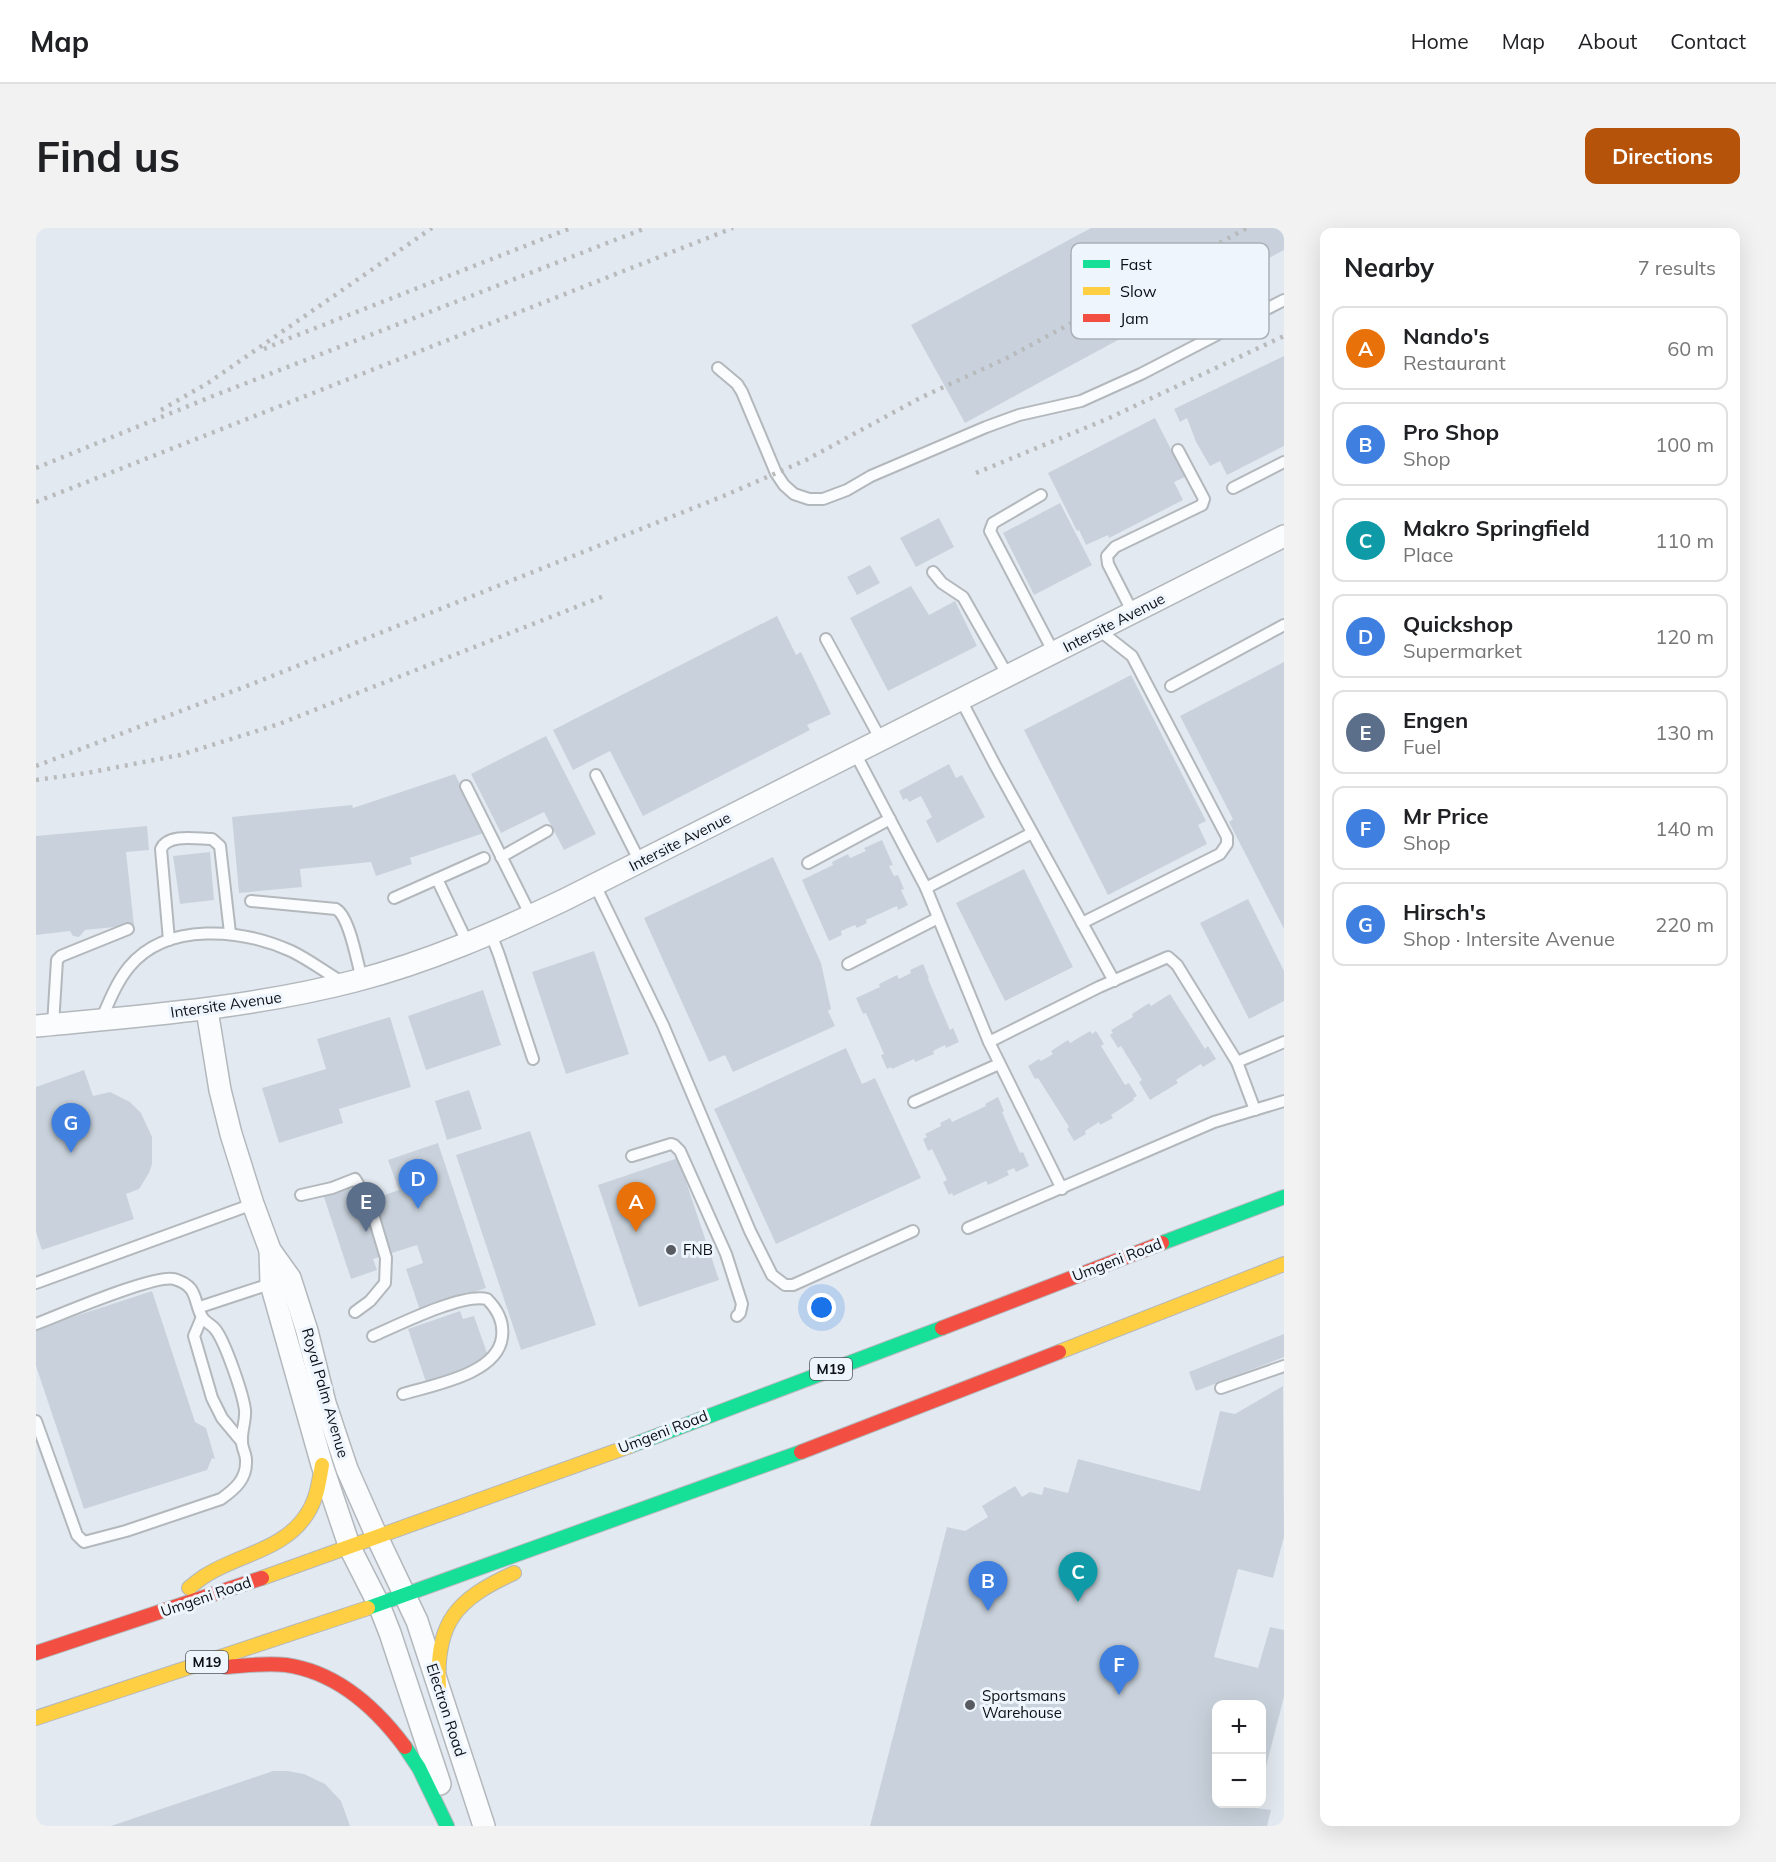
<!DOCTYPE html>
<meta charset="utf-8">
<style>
body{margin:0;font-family:Mulish,sans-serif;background:#f2f2f2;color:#202124}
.controls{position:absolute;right:18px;bottom:18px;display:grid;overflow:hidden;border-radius:12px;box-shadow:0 6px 24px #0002}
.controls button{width:54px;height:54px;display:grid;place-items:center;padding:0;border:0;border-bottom:2px solid #e0e0e0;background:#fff;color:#202124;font:30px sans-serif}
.you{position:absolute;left:786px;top:1080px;width:21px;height:21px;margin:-15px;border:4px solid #fff;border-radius:50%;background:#1a73e8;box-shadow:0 0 0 9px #1a73e833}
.badge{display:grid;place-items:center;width:39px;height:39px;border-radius:50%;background:#b45309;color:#fff;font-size:20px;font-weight:700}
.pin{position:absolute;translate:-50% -50px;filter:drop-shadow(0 2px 3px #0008)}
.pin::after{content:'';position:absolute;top:32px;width:21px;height:18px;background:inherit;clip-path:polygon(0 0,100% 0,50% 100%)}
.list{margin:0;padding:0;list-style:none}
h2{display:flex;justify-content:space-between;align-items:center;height:78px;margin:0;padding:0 24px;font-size:26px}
h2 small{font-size:20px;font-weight:400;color:#757577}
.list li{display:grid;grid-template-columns:39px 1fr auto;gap:18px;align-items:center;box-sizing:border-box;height:84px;margin:0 12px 12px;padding:0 12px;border:2px solid #e0e0e0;border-radius:12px}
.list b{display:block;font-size:22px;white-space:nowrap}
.list p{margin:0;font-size:20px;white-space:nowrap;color:#757577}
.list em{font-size:20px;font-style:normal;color:#757577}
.map{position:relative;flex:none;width:1248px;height:1598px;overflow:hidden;border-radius:12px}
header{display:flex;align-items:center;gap:36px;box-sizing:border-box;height:84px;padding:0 30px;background:#fff;border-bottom:2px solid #e0e0e0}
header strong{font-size:28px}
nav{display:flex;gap:33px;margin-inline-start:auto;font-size:21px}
.intro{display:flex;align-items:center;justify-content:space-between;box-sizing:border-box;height:144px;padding:0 36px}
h1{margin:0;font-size:42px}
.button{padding:15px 27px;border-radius:12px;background:#b45309;color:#fff;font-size:21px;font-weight:700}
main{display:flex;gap:36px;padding:0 36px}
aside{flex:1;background:#fff;border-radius:12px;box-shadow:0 6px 24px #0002}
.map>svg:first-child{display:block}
</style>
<header>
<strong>Map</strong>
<nav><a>Home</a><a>Map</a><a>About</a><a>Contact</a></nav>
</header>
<div class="intro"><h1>Find us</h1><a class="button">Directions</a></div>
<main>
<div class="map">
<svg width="1248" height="1598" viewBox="0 0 1248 1598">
<rect width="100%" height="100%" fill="#e3e9f0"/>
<g fill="#c9d2dc">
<polygon points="1055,0 1248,0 1248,22 929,195 875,97"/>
<polygon points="1248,128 1248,218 1191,247 1184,233 1174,238 1160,214 1151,190 1144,194 1138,181"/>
<polygon points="1119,190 1149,249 1138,254 1147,272 1073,310 1072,307 1050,317 1043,302 1041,303 1012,245"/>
<polygon points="1024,275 1056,337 998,367 967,305"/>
<polygon points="903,290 918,319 880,339 864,310"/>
<polygon points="834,337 844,355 821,367 811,349"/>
<polygon points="875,358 893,387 919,373 941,418 852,463 814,390"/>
<polygon points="741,388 760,427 765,424 795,486 771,497 774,502 607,588 574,523 537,542 517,502"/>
<polygon points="1248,434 1248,701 1193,594 1197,591 1144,488"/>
<polygon points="1095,447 1170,593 1162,597 1171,616 1072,667 988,502"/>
<polygon points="510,508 560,606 528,622 508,584 465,605 435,546"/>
<polygon points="913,536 920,550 926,547 949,589 901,615 890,593 896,589 885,568 873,574 871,570 867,572 863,563"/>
<polygon points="419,546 448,605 374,630 376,636 340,648 335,634 264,641 266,659 203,665 196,589 316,577 317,580"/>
<polygon points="111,598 113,622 90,624 98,697 49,702 43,709 37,708 34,703 0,707 0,608"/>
<polygon points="846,612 857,637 853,638 858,648 862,647 868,661 865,662 872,677 862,682 861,678 830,692 831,695 821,700 819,697 805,703 806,707 793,713 766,652 797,637 796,634 812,626 814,630 830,623 828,620"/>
<polygon points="174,624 178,672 144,676 137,628"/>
<polygon points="737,629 785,735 795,781 792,783 799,798 697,844 689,827 673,834 608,690"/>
<polygon points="988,641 1037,739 969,773 920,675"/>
<polygon points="1212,671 1248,743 1248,773 1213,791 1164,695"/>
<polygon points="558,723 593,826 530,846 496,744"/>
<polygon points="887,736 893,750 892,751 914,802 917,800 923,814 910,820 909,817 897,823 898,826 879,834 878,831 856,841 855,839 851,841 845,827 848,826 830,785 827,786 820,770 844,759 843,756 861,747 863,751 875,745 874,742"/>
<polygon points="447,762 465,817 390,842 372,788"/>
<polygon points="1134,766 1169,821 1172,818 1180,831 1167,839 1165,836 1140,852 1142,855 1114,872 1103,854 1106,852 1085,818 1082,820 1074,807 1077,805 1075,802 1097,789 1096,786 1113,775 1115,778"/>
<polygon points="354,789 375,859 303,881 307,895 243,915 226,860 290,841 281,811"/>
<polygon points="1054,803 1056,806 1060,803 1068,816 1065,818 1089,857 1093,855 1101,868 1097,870 1098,872 1075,887 1077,890 1064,897 1063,894 1049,903 1050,906 1038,913 1031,901 1033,899 1002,850 999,851 992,838 1003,831 1005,833 1017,826 1015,823 1032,812 1034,815"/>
<polygon points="810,820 826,856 839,850 885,950 740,1016 678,881"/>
<polygon points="48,842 57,868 74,864 94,874 105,885 116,909 116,936 113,945 103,961 90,966 98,991 6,1022 0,1004 0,859"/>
<polygon points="433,862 446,901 411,912 399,873"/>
<polygon points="962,869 968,883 966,884 984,925 987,924 993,938 980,944 978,940 971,943 973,947 952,957 950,953 917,968 916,965 913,967 907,954 911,952 896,921 892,923 887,911 891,909 889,906 905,898 904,895 914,890 916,894 950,878 949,876"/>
<polygon points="494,903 560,1097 485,1122 420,927"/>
<polygon points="402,915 450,1060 384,1082 370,1041 387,1035 381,1017 337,1031 341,1042 315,1051 284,957 310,948 319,977 363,962 352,932"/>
<polygon points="642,930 683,1052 603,1079 562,957"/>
<polygon points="116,1063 159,1194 170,1200 179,1231 176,1230 171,1242 48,1281 0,1138 0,1101"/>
<polygon points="424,1083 427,1091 438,1088 451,1125 446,1135 390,1154 372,1101"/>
<polygon points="1248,1106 1248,1129 1160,1163 1153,1144"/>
<polygon points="1247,1158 1248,1309 1237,1350 1202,1341 1178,1429 1222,1440 1234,1399 1248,1402 1248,1469 1226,1554 1226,1476 1180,1476 1180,1576 1221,1576 1220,1580 1235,1582 1231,1598 834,1598 911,1299 929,1303 952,1289 946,1278 979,1258 986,1269 994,1264 1006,1267 1008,1259 1032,1265 1042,1231 1164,1263 1184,1183 1199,1186"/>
<polygon points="237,1543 252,1543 268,1546 289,1556 305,1573 314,1598 75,1598"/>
</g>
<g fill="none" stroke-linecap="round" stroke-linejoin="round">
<g stroke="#b3b8bd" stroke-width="14">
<g id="lane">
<polyline points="682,140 701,156 706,164 740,245 748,257 758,266 773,271 787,271 811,262 835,248 950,199 983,187 1045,173 1105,146 1248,72"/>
<polyline points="1197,260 1248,234"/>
<polyline points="1005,267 957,295 954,303 1018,425"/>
<polyline points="897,344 906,355 927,369 972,448"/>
<polyline points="1097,385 1072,336 1071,328 1079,319 1166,277 1168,271 1142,222"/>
<polyline points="790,411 845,512"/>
<polyline points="1135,458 1248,397"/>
<polyline points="925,472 959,537 1078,753"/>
<polyline points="819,525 890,660 953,814 1026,961"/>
<polyline points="560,547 604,634"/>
<polyline points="430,558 495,688"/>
<polyline points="465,629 511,603"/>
<polyline points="772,635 854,591"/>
<polyline points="401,651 432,716"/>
<polyline points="559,657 627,797 714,1003 736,1047 749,1057 757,1057 877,1003"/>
<polyline points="890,660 996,605"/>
<polyline points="358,670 448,630"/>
<path d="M215,673L300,681C314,689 321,735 326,751"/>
<polyline points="1046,695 1184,626 1191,616 1191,609 1096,428 1063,402"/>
<polyline points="455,706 463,727 497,831"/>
<path d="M133,712L125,621C132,605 162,611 176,611L184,618L194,705"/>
<polyline points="812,736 902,690"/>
<path d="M65,792C73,774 80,755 93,739C131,693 206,701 255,723C272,731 289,744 306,754"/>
<polyline points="17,797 21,732 25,728 92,701"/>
<polyline points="953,814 1063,759 1132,729 1141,737 1201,834 1219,882"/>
<polyline points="1201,834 1248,814"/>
<polyline points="878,874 963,836"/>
<polyline points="596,928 635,916 638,917 644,923 690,1026 706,1076 704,1085 701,1088"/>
<polyline points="265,967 296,960 319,951 330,968 336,983 350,1030 349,1055 334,1073 319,1084"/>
<polyline points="932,1000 1178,894 1248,873"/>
<polyline points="0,1055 217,976"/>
<polyline points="164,1079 237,1055"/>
<polyline points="166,1089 158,1108 176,1170 186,1190 206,1214"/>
<path d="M0,1096C24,1087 118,1046 138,1051C163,1058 157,1073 166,1089C169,1094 176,1097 179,1101C189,1113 207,1166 209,1182C210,1193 205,1203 206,1214C206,1220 210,1226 210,1232C211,1251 199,1261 185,1271L90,1303L48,1314L41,1307L0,1193"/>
<path d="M337,1108C362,1097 426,1065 451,1071C461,1081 468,1094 466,1109C462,1146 397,1157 367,1166"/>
<polyline points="1185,1160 1248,1138"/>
</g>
</g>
<g stroke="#b3b8bd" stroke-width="24">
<g id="street">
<polyline points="171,782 184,862 195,906 217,976 234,1022 254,1050 271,1103 289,1175 311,1241 342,1311 381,1393 448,1598"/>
<path d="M0,798C107,788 214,780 319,753C392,734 461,704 530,671L1248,308"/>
<polyline points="234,1022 235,1056 286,1237 314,1320 343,1377 354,1405 404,1556"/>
</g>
</g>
<g stroke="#b3b8bd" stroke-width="16">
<g id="fast">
<polyline points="1126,1015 1248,969"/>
<polyline points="594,1218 906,1100"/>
<polyline points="332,1380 765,1224"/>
<polyline points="369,1519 383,1540 411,1598"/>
</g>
</g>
<g stroke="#b3b8bd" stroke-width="16">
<g id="slow">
<polyline points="1023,1124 1248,1036"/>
<polyline points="226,1350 594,1218"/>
<path d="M153,1360C159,1355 165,1350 172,1346C205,1326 249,1321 271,1286C281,1271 283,1254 286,1237"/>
<path d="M403,1459C399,1394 421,1371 478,1345"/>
<polyline points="0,1490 332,1380"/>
</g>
</g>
<g stroke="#b3b8bd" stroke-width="16">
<g id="jam">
<polyline points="906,1100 1126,1015"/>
<polyline points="765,1224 1023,1124"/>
<polyline points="0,1425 226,1350"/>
<path d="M190,1439C210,1437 230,1435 250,1437C300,1444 340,1480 369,1519"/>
</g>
</g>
<use href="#lane" stroke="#fbfcfd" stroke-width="10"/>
<use href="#street" stroke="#fbfcfd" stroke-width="21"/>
<use href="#fast" stroke="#16e098" stroke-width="14"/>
<use href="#slow" stroke="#ffcf43" stroke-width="14"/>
<use href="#jam" stroke="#f24e42" stroke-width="14"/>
<g stroke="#b8babc" stroke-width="4.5" stroke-dasharray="3 6" stroke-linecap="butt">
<polyline points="228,121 254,110 535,0"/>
<polyline points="125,182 172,155 396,0"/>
<polyline points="0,240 177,168 610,0"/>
<polyline points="940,245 1071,191 1248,108"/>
<polyline points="0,274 697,0"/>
<polyline points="0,538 216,456 690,267 770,232 884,170 971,130 1211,0"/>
<polyline points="0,552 51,545 144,527 243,496 568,368"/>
</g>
</g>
<g fill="#585c62" stroke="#eef5fd" stroke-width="2">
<circle cx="635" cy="1022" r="6"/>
<circle cx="934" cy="1477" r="6"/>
</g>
<g text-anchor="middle" stroke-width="6" stroke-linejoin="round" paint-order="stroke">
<g fill="#eef5fd" stroke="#50555b" stroke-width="1.5">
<rect x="774" y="1130" width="42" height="22" rx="4.5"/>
<rect x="150" y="1423" width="42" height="22" rx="4.5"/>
</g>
<g font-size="14" font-weight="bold" fill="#0d1015">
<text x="795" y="1146">M19</text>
<text x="171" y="1439">M19</text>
</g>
<g font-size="15" fill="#0d1015" stroke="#eef5fd">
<text transform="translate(1078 395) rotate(-27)" y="5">Intersite Avenue</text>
<text transform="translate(644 614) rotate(-27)" y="5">Intersite Avenue</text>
<text transform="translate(190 777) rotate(-8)" y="5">Intersite Avenue</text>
<text transform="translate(1081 1032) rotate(-21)" y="5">Umgeni Road</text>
<text transform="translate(289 1165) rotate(74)" y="5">Royal Palm Avenue</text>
<text transform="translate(627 1204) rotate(-21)" y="5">Umgeni Road</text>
<text transform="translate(170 1369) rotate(-19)" y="5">Umgeni Road</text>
<text transform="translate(410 1482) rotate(72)" y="5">Electron Road</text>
</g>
<g font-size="15" fill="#0d1015" stroke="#eef5fd" text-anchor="start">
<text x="647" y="1027">FNB</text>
<text x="946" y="1473">Sportsmans<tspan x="946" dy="17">Warehouse</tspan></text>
</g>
</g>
<rect x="1035" y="15" width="198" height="96" rx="9" fill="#eef5fd" stroke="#aab0b7" stroke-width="1.5"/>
<rect x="1047" y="32" width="27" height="8" fill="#16e098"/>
<rect x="1047" y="59" width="27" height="8" fill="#ffcf43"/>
<rect x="1047" y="86" width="27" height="8" fill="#f24e42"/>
<g font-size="16" fill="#0d1015">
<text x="1084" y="42">Fast</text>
<text x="1084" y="69">Slow</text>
<text x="1084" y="96">Jam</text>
</g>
</svg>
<div class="controls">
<button>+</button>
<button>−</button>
</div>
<div class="you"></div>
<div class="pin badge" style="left:600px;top:1004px;background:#e8710a">A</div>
<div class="pin badge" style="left:952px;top:1383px;background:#3f7fe0">B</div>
<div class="pin badge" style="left:1042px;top:1374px;background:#0f9aa8">C</div>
<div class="pin badge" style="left:382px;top:981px;background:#3f7fe0">D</div>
<div class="pin badge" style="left:330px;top:1004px;background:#5c6f8a">E</div>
<div class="pin badge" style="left:1083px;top:1467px;background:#3f7fe0">F</div>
<div class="pin badge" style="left:35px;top:925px;background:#3f7fe0">G</div>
</div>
<aside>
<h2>Nearby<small>7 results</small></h2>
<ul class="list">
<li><span class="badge" style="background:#e8710a">A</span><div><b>Nando's</b><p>Restaurant</p></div><em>60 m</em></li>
<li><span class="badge" style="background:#3f7fe0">B</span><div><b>Pro Shop</b><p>Shop</p></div><em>100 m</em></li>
<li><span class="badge" style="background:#0f9aa8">C</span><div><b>Makro Springfield</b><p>Place</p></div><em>110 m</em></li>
<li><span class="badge" style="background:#3f7fe0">D</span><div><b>Quickshop</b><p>Supermarket</p></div><em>120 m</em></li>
<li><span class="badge" style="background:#5c6f8a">E</span><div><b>Engen</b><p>Fuel</p></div><em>130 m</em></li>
<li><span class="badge" style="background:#3f7fe0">F</span><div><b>Mr Price</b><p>Shop</p></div><em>140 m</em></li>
<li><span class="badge" style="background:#3f7fe0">G</span><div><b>Hirsch's</b><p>Shop · Intersite Avenue</p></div><em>220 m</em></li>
</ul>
</aside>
</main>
